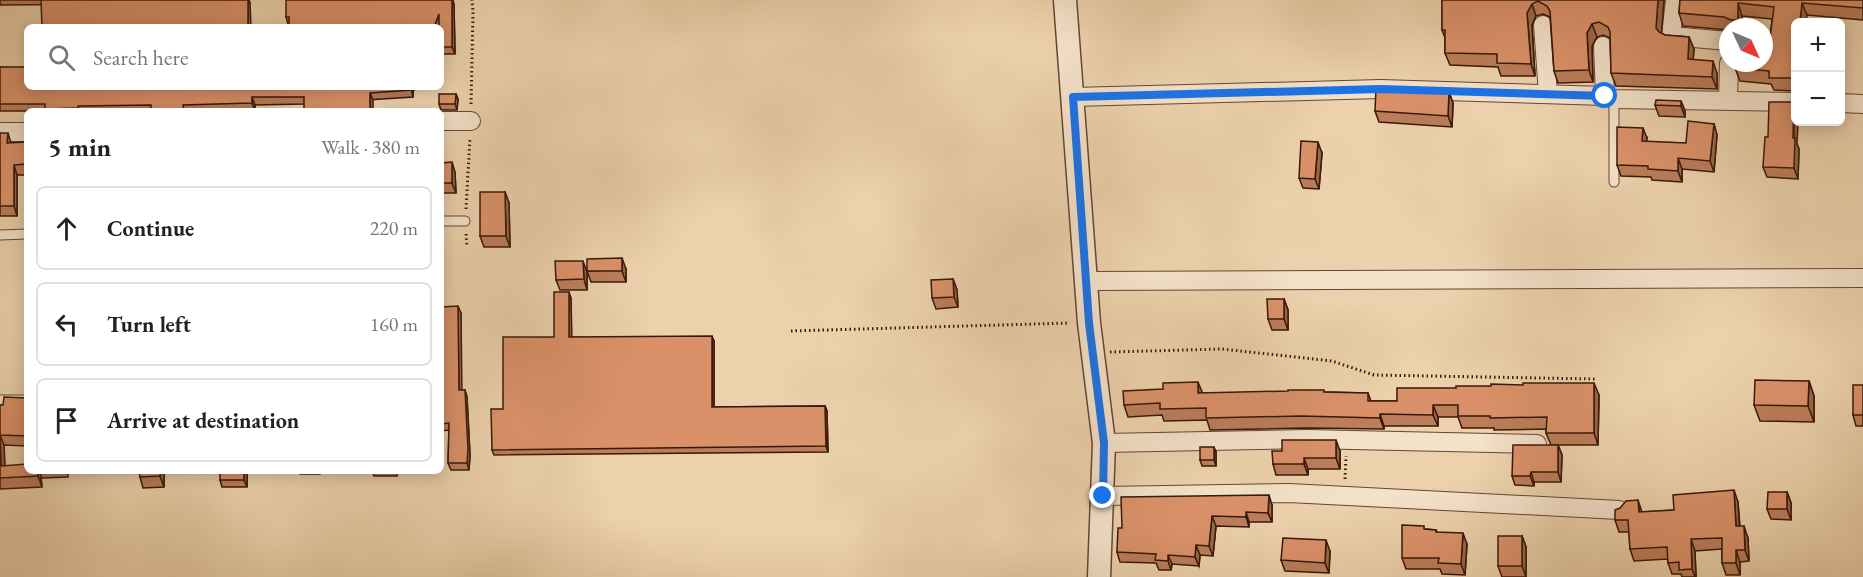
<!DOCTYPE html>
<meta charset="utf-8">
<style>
body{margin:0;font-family:"EB Garamond",serif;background:#f6f6f6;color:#222}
.controls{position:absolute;right:18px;top:18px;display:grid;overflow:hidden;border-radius:9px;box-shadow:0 3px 15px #0003}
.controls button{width:54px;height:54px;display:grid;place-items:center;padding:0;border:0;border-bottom:2px solid #e0e0e0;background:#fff;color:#222;font:30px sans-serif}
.compass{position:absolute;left:1719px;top:18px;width:54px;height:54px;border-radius:50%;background:#fff;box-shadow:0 3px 15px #0003;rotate:134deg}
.stop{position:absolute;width:18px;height:18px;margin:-14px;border:4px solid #1a73e8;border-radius:50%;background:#fff}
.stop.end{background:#1a73e8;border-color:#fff;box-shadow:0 2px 6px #0008}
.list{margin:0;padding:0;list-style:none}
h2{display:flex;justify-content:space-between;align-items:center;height:78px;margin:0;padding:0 24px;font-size:26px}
h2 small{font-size:20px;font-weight:400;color:#767676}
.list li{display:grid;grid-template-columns:39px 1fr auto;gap:18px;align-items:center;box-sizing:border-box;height:84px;margin:0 12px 12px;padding:0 12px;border:2px solid #e0e0e0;border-radius:9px}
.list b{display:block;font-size:22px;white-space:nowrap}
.list em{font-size:20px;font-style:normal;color:#767676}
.icon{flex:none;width:33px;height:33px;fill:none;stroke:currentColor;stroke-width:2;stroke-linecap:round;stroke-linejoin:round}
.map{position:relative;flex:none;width:1863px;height:577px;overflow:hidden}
.search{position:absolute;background:#fff;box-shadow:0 3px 15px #0003;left:24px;top:24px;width:420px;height:66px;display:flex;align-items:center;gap:15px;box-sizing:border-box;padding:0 21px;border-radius:9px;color:#767676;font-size:22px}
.panel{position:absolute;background:#fff;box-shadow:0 3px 15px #0003;left:24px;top:108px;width:420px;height:366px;border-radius:9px}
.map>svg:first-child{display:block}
</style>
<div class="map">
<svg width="1863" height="577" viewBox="0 0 1863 577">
<rect width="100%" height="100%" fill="#ecd1ac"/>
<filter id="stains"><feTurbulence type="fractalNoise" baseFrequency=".00333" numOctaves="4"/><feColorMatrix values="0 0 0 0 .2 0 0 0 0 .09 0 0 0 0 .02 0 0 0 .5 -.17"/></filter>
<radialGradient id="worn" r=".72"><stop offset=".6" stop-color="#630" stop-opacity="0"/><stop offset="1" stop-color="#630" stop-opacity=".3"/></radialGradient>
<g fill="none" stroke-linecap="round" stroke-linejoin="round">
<g stroke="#654632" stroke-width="11">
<g id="service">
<polyline points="1614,99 1614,182"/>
<polyline points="441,221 465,221"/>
<polyline points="0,235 27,234"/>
<polyline points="0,400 27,400"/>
</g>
</g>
<g stroke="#654632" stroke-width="20">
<g id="minor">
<polyline points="1675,0 1671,36 1728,41"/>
<polyline points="1543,25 1548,94"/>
<polyline points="1603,46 1605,96"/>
<polyline points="1073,97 1381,89 1605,96 1614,99 1796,102"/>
<polyline points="1728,100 1729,63"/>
<polyline points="1840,103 1863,104"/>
<polyline points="441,121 471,121"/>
<polyline points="0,132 27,132"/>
<polyline points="1087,281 1863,278"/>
<polyline points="1104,443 1306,439 1537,444"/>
<polyline points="1103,496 1289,493 1619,510"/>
</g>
</g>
<g stroke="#654632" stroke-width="25">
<polyline id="tertiary" points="1065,0 1089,323 1104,443 1099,577"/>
</g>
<g stroke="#381809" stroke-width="3" stroke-dasharray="1.5 3" stroke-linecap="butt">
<polyline points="471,104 473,12 472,0"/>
<polyline points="466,209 470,138"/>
<polyline points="466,234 467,247"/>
<polyline points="791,331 1070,323"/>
<polyline points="1110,352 1222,349 1332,361 1374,375 1596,379"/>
<polyline points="1345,479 1346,456"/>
</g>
<use href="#service" stroke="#f3e1c9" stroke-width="9"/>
<use href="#minor" stroke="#f3e1c9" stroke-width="18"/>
<use href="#tertiary" stroke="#f3e1c9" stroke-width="22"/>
</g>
<g fill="#bb7d5a" stroke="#381809" stroke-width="1.5">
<polygon points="0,0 249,0 250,3 0,5"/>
<polygon points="1442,0 1664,0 1661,33 1665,35 1689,37 1694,49 1693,60 1717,73 1717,89 1616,86 1611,73 1610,38 1603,35 1597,37 1592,46 1593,82 1558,83 1554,71 1550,17 1543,14 1536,16 1532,25 1535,76 1501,76 1498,67 1450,65 1445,53 1445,38 1442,30"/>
<polygon points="1680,0 1863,0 1863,20 1807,15 1796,22 1796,91 1774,90 1771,84 1740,81 1735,68 1770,38 1772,19 1742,16 1742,27 1728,27 1728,30 1683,26 1679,13"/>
<polygon points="454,4 455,54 442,54 441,27 288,24 286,17"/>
<polygon points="0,67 417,87 413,91 413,97 304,104 255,105 255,111 0,111"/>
<polygon points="1449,92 1453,103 1452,127 1379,122 1375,111"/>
<polygon points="456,94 458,99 457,110 441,110 439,104"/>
<polygon points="1681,101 1685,111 1685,117 1659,116 1655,105"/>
<polygon points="1714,124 1717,135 1714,172 1682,169 1682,182 1652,180 1651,177 1621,176 1617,165 1647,138 1646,142 1686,143"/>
<polygon points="0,133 11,143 27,142 27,175 17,175 17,216 0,216"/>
<polygon points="1797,144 1799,149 1798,179 1767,177 1763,167"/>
<polygon points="1322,153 1319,189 1303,188 1299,178"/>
<polygon points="441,163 455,172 456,193 441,193"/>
<polygon points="505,192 509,203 510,247 484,247 480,236"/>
<polygon points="626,269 626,282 591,282 587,271"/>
<polygon points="587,272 587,290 560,290 556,280"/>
<polygon points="953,279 957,290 958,307 936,309 932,298"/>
<polygon points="571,298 571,337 714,341 714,407 825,406 827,411 828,452 494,455 492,450 503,409 554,337"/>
<polygon points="1284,299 1288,310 1288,330 1272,330 1268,319"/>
<polygon points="441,307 461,313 461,390 465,390 467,397 470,455 469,470 451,470 448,463 449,430 441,431"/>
<polygon points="1809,381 1814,396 1814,422 1760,421 1754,405"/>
<polygon points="1863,385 1863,426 1856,426 1853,415"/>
<polygon points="1163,389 1202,393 1325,392 1368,393 1371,401 1397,401 1599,395 1598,445 1551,445 1546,433 1546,429 1494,430 1494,428 1462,428 1458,417 1438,417 1438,426 1384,426 1384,429 1306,428 1210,430 1207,420 1164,421 1162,415 1128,417 1124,405"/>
<polygon points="27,398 27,446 4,445 5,466 27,471 68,471 68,477 42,478 41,477 42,487 0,489 0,405 3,405"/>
<polygon points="1558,445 1562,455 1561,482 1534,482 1534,486 1515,485 1512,476"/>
<polygon points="1340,451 1340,469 1308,469 1308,475 1276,475 1273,464"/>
<polygon points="1216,452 1216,466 1202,466 1200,460"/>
<polygon points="164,471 164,487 143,488 140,477"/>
<polygon points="247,471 247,487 222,487 220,480"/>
<polygon points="299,471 320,471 320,474 300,474"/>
<polygon points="372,471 397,471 397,476 374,476"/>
<polygon points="1787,492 1791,503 1791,520 1771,519 1767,509"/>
<polygon points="1738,502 1740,526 1748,538 1749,561 1740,562 1740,575 1726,575 1722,563 1722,549 1695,551 1696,577 1682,577 1681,574 1672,574 1668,563 1668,559 1634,561 1630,549 1629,532 1619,532 1615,520 1642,512 1674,510"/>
<polygon points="1272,505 1272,522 1249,522 1249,527 1216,526 1213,556 1200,555 1199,566 1172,564 1171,570 1159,570 1156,563 1120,562 1117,552 1122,528"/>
<polygon points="1426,529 1436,530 1437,532 1467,544 1465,575 1442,574 1440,569 1406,569 1402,558"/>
<polygon points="1522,536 1526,547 1526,577 1502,577 1498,566"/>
<polygon points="1330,551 1329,573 1285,571 1281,560"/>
</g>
<g fill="#99664a" stroke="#381809" stroke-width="1.5">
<polygon points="248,0 249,0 250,3 251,27 248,27"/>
<polygon points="452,0 453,0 454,4 455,54 452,47"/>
<polygon points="1658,0 1664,0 1661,40 1656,28"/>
<polygon points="1738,3 1742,16 1742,27 1740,27 1738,20"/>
<polygon points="1802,3 1807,15 1806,22 1800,22"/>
<polygon points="1532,4 1536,16 1532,25 1535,76 1531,64 1527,13"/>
<polygon points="439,14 440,27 434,27"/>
<polygon points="1592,24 1597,37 1592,46 1593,82 1589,70 1587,33"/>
<polygon points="1689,37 1694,49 1692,72 1688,59"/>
<polygon points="1713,61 1717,73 1717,89 1712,77"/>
<polygon points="411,87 417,87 413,91 413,97"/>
<polygon points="1449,92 1453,103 1452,127 1448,116"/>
<polygon points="370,93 373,100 373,111 370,111"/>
<polygon points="456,94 458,99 457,110 455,104"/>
<polygon points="252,97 255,105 255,111 252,103"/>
<polygon points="1681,101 1685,111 1685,117 1681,106"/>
<polygon points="1794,102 1796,105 1796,122 1798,122 1797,144 1799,149 1798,179 1794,168"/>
<polygon points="1714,124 1717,135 1714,172 1710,161"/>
<polygon points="1643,128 1647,138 1646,152 1642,141"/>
<polygon points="8,133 11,143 7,143"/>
<polygon points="1318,142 1322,153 1319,189 1315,179"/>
<polygon points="1678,158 1682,169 1682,182 1678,171"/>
<polygon points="452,162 455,172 456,193 452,183"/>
<polygon points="14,165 17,175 17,216 14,206"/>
<polygon points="505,192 509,203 510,247 506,236"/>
<polygon points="622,258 626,269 626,282 622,271"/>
<polygon points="583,261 587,272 587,290 584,279"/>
<polygon points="953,279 957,290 958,307 954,297"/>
<polygon points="569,292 571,298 572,342 569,337"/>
<polygon points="1284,299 1288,310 1288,330 1284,319"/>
<polygon points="458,306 461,313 462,397 459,390"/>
<polygon points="712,336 714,341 714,412 712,407"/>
<polygon points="1809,381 1814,396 1814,422 1808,406"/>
<polygon points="1198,382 1203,394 1198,393"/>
<polygon points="1594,383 1599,395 1598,445 1594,433"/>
<polygon points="465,390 467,397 470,455 469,470 467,463"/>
<polygon points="1433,405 1438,417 1438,426 1433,415"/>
<polygon points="825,406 827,411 828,452 826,446"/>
<polygon points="1380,414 1384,426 1384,429 1380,418"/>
<polygon points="0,435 4,445 5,476 1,466"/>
<polygon points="1336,440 1340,451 1340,469 1336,458"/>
<polygon points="1558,445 1562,455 1561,482 1558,472"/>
<polygon points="1214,447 1216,452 1216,466 1214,460"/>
<polygon points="1304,458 1308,469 1308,475 1304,464"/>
<polygon points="37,471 40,471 42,487 38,476"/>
<polygon points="160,471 164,471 164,487 160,476"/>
<polygon points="244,471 247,471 247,487 244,480"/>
<polygon points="1531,472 1534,482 1534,486 1530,476"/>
<polygon points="1734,490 1738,502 1740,538 1736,526"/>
<polygon points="1787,492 1791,503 1791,520 1787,509"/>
<polygon points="1269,495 1272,505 1272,522 1268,513"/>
<polygon points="1638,500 1642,512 1639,512"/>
<polygon points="1246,512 1249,522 1249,527 1246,517"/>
<polygon points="1212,516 1216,526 1213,556 1209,546"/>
<polygon points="1744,526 1748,538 1749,561 1745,550"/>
<polygon points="1463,533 1467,544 1465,575 1461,564"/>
<polygon points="1522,536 1526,547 1526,577 1522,566"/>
<polygon points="1691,539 1695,551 1696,577 1695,577 1692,569"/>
<polygon points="1326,540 1330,551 1329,573 1325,563"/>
<polygon points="1196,545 1200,555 1199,566 1195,557"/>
<polygon points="1736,550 1740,562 1740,575 1736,563"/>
<polygon points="1168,555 1172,564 1171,570 1168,561"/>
</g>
<g fill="#da9169" stroke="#381809" stroke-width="1.5">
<polygon points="41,0 248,0 248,27 42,27"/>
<polygon points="286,0 452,0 452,47 441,47 441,27 439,27 439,14 434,27 289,27 289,17 286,17"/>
<polygon points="1442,0 1658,0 1656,28 1659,32 1665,35 1689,37 1688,59 1713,61 1712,77 1611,73 1610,32 1608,27 1599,22 1592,24 1587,33 1589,70 1554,71 1550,11 1547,6 1538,1 1532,4 1527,13 1531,64 1497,63 1497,54 1445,53 1445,30 1442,30"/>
<polygon points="1680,0 1863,0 1863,8 1802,3 1800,22 1796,22 1796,80 1792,78 1769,78 1769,71 1735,68 1735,63 1764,63 1764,37 1770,38 1774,7 1738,3 1738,20 1731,20 1724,17 1679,13"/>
<polygon points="0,67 27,67 27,87 411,87 411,90 370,93 370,111 304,111 304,97 252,97 252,103 183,105 184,111 151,111 151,105 78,106 78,108 45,109 45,104 0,104"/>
<polygon points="1376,89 1449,92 1448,116 1375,111"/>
<polygon points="439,94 456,94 455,104 439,104"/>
<polygon points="1656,100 1681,101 1681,106 1655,105"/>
<polygon points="1769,102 1794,102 1793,138 1795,138 1794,168 1763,167 1765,137 1768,137"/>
<polygon points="1688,121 1714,124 1710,161 1678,158 1678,171 1648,169 1648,166 1617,165 1617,127 1643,128 1642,141 1686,143"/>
<polygon points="0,133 8,133 7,143 27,142 27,164 14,165 14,206 0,206"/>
<polygon points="1301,141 1318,142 1315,179 1299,178"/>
<polygon points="452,162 452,183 441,183 441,163"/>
<polygon points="480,192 505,192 506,236 480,236"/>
<polygon points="622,258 622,271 587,271 587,259"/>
<polygon points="555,261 583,261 584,279 556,280"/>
<polygon points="953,279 954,297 932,298 931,280"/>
<polygon points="554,292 569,292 569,337 712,336 712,407 825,406 826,446 492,450 491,409 503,409 503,337 554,337"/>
<polygon points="1267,299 1284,299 1284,319 1268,319"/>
<polygon points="458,306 459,390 465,390 468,449 467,463 448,463 449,423 441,424 441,307"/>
<polygon points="1755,380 1809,381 1808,406 1754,405"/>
<polygon points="1198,382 1198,393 1288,391 1288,390 1324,390 1324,392 1368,393 1368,401 1397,401 1397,388 1456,388 1456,386 1491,386 1491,384 1523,385 1523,383 1594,383 1594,433 1546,433 1547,417 1490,418 1490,416 1458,416 1458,405 1433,405 1433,415 1380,414 1380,418 1301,416 1206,418 1206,408 1160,409 1160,403 1124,405 1123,391 1163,389 1163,383"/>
<rect x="1853" y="385" width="10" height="30"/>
<polygon points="4,397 27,398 27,436 0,435 0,405 3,405"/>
<polygon points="0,436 1,466 27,464 27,471 37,471 38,476 0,478"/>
<polygon points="1282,440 1336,440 1336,458 1304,458 1304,464 1273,464 1272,451 1282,451"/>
<polygon points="1513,445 1558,445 1558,472 1531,472 1530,476 1512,476"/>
<rect x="1200" y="447" width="14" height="13"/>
<polygon points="139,471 160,471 160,476 140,477"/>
<rect x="220" y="471" width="24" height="9"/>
<polygon points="1734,490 1736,526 1744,526 1745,550 1736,550 1736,563 1722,563 1722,538 1691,539 1692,569 1679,570 1679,562 1668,563 1667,547 1630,549 1628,520 1615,520 1615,510 1620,508 1626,501 1638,500 1639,512 1674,510 1673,495"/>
<polygon points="1768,492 1787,492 1787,509 1767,509"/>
<polygon points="1269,495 1268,513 1246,512 1246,517 1212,516 1209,546 1196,545 1195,557 1168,555 1168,561 1155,560 1156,554 1117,552 1118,528 1122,528 1121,497"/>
<polygon points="1402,525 1424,526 1424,529 1436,530 1436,532 1463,533 1461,564 1438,563 1439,558 1402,558"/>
<rect x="1498" y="536" width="24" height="30"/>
<polygon points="1283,538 1326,540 1325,563 1281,560"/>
</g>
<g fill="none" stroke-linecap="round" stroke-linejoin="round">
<polyline stroke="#1a73e8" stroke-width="8" points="1103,496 1104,443 1089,323 1073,97 1381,89 1605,96"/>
</g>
<rect width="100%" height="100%" filter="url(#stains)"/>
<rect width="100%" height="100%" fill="url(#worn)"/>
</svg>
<div class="controls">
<button>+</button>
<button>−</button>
</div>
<svg class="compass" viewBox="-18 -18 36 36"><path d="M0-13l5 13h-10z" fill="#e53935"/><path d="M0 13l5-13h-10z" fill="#767676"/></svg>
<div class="stop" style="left:1605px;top:96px"></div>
<div class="stop end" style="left:1103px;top:496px"></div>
<div class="search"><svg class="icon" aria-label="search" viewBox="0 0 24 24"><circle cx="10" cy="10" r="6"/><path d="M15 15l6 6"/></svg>Search here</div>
<section class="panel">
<h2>5 min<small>Walk · 380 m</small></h2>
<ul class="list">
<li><svg class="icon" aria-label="ahead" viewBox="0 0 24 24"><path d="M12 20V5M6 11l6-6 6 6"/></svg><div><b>Continue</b></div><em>220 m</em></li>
<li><svg class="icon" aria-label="left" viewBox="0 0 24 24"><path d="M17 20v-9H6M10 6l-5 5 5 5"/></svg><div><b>Turn left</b></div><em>160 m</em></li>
<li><svg class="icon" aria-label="arrive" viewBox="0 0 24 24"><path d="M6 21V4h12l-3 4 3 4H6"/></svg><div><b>Arrive at destination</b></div></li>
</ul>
</section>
</div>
